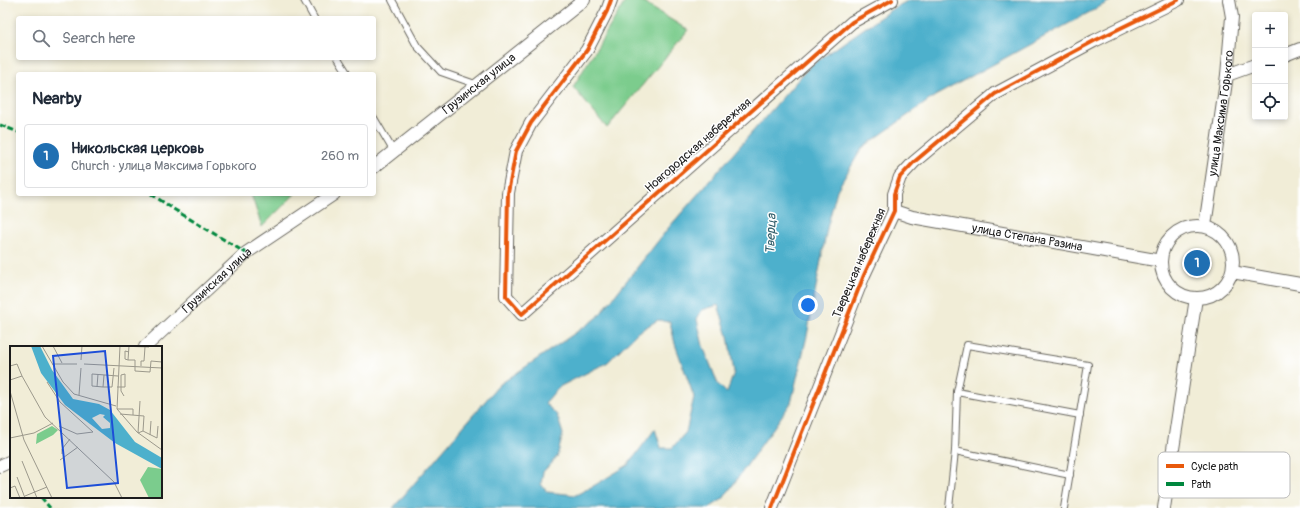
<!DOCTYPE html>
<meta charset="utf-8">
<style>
body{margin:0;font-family:Pangolin,sans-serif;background:#f2f2f3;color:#1f2937}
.controls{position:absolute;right:12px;top:12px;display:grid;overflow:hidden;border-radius:4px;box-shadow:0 2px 6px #0003}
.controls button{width:36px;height:36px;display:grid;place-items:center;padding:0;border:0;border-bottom:1px solid #e0e1e3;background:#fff;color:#1f2937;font:20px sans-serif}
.you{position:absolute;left:808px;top:305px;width:14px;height:14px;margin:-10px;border:3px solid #fff;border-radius:50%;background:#1a73e8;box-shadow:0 0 0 6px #1a73e833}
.badge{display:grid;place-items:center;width:26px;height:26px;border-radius:50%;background:#1f6fb2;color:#fff;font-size:13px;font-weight:700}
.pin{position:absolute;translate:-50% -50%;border:2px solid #fff;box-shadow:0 1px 4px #0006}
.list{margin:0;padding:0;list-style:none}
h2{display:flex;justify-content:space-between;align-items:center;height:52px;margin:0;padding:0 16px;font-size:17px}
h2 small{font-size:13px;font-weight:400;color:#747a83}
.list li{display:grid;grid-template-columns:26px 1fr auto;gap:12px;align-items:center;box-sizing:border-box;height:64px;margin:0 8px 8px;padding:0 8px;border:1px solid #e0e1e3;border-radius:4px}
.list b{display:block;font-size:15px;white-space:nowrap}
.list p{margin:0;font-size:13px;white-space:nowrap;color:#747a83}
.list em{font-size:13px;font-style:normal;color:#747a83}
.icon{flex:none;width:22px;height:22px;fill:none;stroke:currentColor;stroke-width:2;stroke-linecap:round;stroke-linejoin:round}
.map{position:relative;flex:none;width:1300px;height:508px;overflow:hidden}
.search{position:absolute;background:#fff;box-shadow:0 2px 6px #0003;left:16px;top:16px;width:360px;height:44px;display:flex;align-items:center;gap:10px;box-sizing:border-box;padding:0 14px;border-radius:4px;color:#747a83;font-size:15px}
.panel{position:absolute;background:#fff;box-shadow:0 2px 6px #0003;left:16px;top:72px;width:360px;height:124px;border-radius:4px}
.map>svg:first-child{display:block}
</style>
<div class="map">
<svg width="1300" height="508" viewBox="0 0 1300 508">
<rect width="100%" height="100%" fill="#fff"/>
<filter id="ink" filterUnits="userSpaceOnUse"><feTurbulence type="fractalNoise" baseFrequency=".025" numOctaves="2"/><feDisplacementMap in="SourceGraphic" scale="8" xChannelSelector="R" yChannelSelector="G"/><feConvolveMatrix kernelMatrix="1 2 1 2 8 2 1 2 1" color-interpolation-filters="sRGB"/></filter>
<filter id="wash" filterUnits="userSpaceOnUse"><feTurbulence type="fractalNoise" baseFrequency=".012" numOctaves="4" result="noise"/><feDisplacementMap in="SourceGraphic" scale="16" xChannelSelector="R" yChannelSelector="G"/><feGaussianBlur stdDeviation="0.9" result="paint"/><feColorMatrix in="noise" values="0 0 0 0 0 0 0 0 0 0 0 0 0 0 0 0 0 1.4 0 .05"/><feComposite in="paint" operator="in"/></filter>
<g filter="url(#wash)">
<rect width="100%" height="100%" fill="#f1edd7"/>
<g fill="#7bcc8d" stroke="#4c7454">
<polygon points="626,0 639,0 688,30 607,128 573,87"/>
<polygon points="251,194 295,194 262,227"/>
</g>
<path fill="#4db0cc" stroke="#346674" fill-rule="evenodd" d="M909,0H1112L935,96L862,148L837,190L827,228L807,336L791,403L723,499L709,508H393L499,385L597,318L670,226L810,66L892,9ZM718,305L728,336L734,372L727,393L718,384L703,346L697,319L702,310ZM658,320L670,322L675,344L694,397L686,432L672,448H661L655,429L628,465L595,485L576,495L547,492L541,484L543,472L557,457L563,434L557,415L545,403L559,387L608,362L638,332Z"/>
</g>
<g filter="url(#ink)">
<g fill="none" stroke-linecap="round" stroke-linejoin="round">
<g stroke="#67655d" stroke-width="8">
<g id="service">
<polyline points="304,0 314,18"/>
<polyline points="392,0 417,46 441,72 478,85"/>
<polyline points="338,58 348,74"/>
<polyline points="374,118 394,152"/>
<polyline points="957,392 1080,415"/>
<polyline points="955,451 957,392 967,345 1088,365 1064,508"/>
<polyline points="949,508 955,451 1070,475"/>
</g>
</g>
<g stroke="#67655d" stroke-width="14">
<g id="minor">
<polyline points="611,0 607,11 587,50 531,123 516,151 508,193 506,296 522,314 852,22 892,0"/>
<polyline points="1285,55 1300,49"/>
<polyline points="1227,75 1255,65"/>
<path id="s1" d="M374,167L584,0"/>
<path id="s2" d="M894,211L912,217L1161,261"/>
<circle cx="1197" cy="262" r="36"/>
<path id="s3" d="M1205,226L1227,75L1232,17L1229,0"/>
<polyline points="1232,272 1300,284"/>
<path id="s4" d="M145,347L246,253L334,194"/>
<polyline points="0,466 11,461"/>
<polyline points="772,508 864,275 894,211 894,194 900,177 914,162 995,94 1094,41 1178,0"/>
<polyline points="1164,508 1196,298"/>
</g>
</g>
<use href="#service" stroke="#fff" stroke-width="6"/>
<use href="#minor" stroke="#fff" stroke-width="12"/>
<g stroke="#00873e" stroke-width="3" stroke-dasharray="6 3" stroke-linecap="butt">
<polyline points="0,125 18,132"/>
<polyline points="151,194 175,210 246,253"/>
<polyline points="41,497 50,508"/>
</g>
<g stroke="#fff" stroke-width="6">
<g id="cycleway">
<polyline points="611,0 607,11 587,50 531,123 516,151 508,193 506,296 522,314 852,22 892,0"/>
<polyline points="772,508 864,275 894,211 894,194 900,177 914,162 995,94 1094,41 1178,0"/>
</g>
</g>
<use href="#cycleway" stroke="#e8590c" stroke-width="4"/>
</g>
</g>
<g text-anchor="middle" stroke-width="3" stroke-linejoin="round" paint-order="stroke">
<g font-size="12" fill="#1c1c1c" stroke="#fff">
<text dy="4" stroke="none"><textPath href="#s1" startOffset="134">Грузинская улица</textPath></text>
<text dy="4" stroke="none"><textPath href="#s3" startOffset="114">улица Максима Горького</textPath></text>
<text transform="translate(698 145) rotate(-41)" y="4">Новгородская набережная</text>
<text dy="4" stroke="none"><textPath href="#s2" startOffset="136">улица Степана Разина</textPath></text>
<text transform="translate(859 263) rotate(-67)" y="4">Тверецкая набережная</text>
<text dy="4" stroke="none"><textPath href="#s4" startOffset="98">Грузинская улица</textPath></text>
</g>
<g font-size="13" font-style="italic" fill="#325f6b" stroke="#fff">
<text transform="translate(770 234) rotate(-88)" y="5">Тверца</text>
</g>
</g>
<g transform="translate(10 346)">
<rect width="152" height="152" fill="#f1edd7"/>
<path d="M42,80L48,84L43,89L26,98L27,88ZM138,121L152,123V152H139L130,134Z" fill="#7bcc8d"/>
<path d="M21,0H30L42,24L63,53L89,58L100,64L125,96L152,112V123L105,97L55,59L31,27ZM90,68L95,69L93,71L100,77V82L92,83L82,72Z" fill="#4db0cc" fill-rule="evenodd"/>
<path fill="none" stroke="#9c998c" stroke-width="1" d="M32,0L53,36L64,48L106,60M43,0L52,17M108,0L139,1M110,0L107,63L127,86L152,104M119,0L118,14H125V25L140,26L141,15L152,16M71,14L72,0M118,14L115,13V5L119,6M42,18H67M74,18L152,22M0,20L7,18L12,30L35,71L104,136L112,152M131,20V15H134L135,1M94,29L93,41H102L104,22M0,34L12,30M37,36L50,56L83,86L67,88L49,80M87,41L88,28M93,41L82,40V28L108,30M107,41H115V28L111,29V45L114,50M0,45L14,94L42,152M69,49L71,22M130,55L128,87L133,85L147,92L148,80M107,63H123V69M110,68L134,70L133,85M140,89L141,75M0,92L24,87L43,77M52,108V103L60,93M50,114L68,101M12,115L27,152M7,131L15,152M0,142L5,140L10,152M15,150L37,141"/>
<path fill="#1d4ed8" fill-opacity="0.15" stroke="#1d4ed8" stroke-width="2" d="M95,5L108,137L57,142L43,10Z"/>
<rect width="152" height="152" fill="none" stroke="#1c1c1c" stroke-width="2"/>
</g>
<rect x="1158" y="452" width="132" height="46" rx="6" fill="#fff" stroke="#bbb" stroke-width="1"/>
<rect x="1166" y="464" width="18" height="4" fill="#e8590c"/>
<rect x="1166" y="482" width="18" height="4" fill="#00873e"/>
<g font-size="11" fill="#1c1c1c">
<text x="1191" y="470">Cycle path</text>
<text x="1191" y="488">Path</text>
</g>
</svg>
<div class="controls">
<button>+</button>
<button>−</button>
<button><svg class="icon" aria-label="locate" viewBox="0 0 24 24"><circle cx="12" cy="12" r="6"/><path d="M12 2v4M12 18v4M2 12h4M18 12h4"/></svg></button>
</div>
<div class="you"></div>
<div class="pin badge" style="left:1197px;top:263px">1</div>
<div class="search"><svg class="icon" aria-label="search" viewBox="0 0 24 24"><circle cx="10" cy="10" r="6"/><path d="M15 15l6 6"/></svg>Search here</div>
<section class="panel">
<h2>Nearby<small></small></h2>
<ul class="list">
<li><span class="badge">1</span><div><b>Никольская церковь</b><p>Church · улица Максима Горького</p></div><em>260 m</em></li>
</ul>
</section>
</div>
